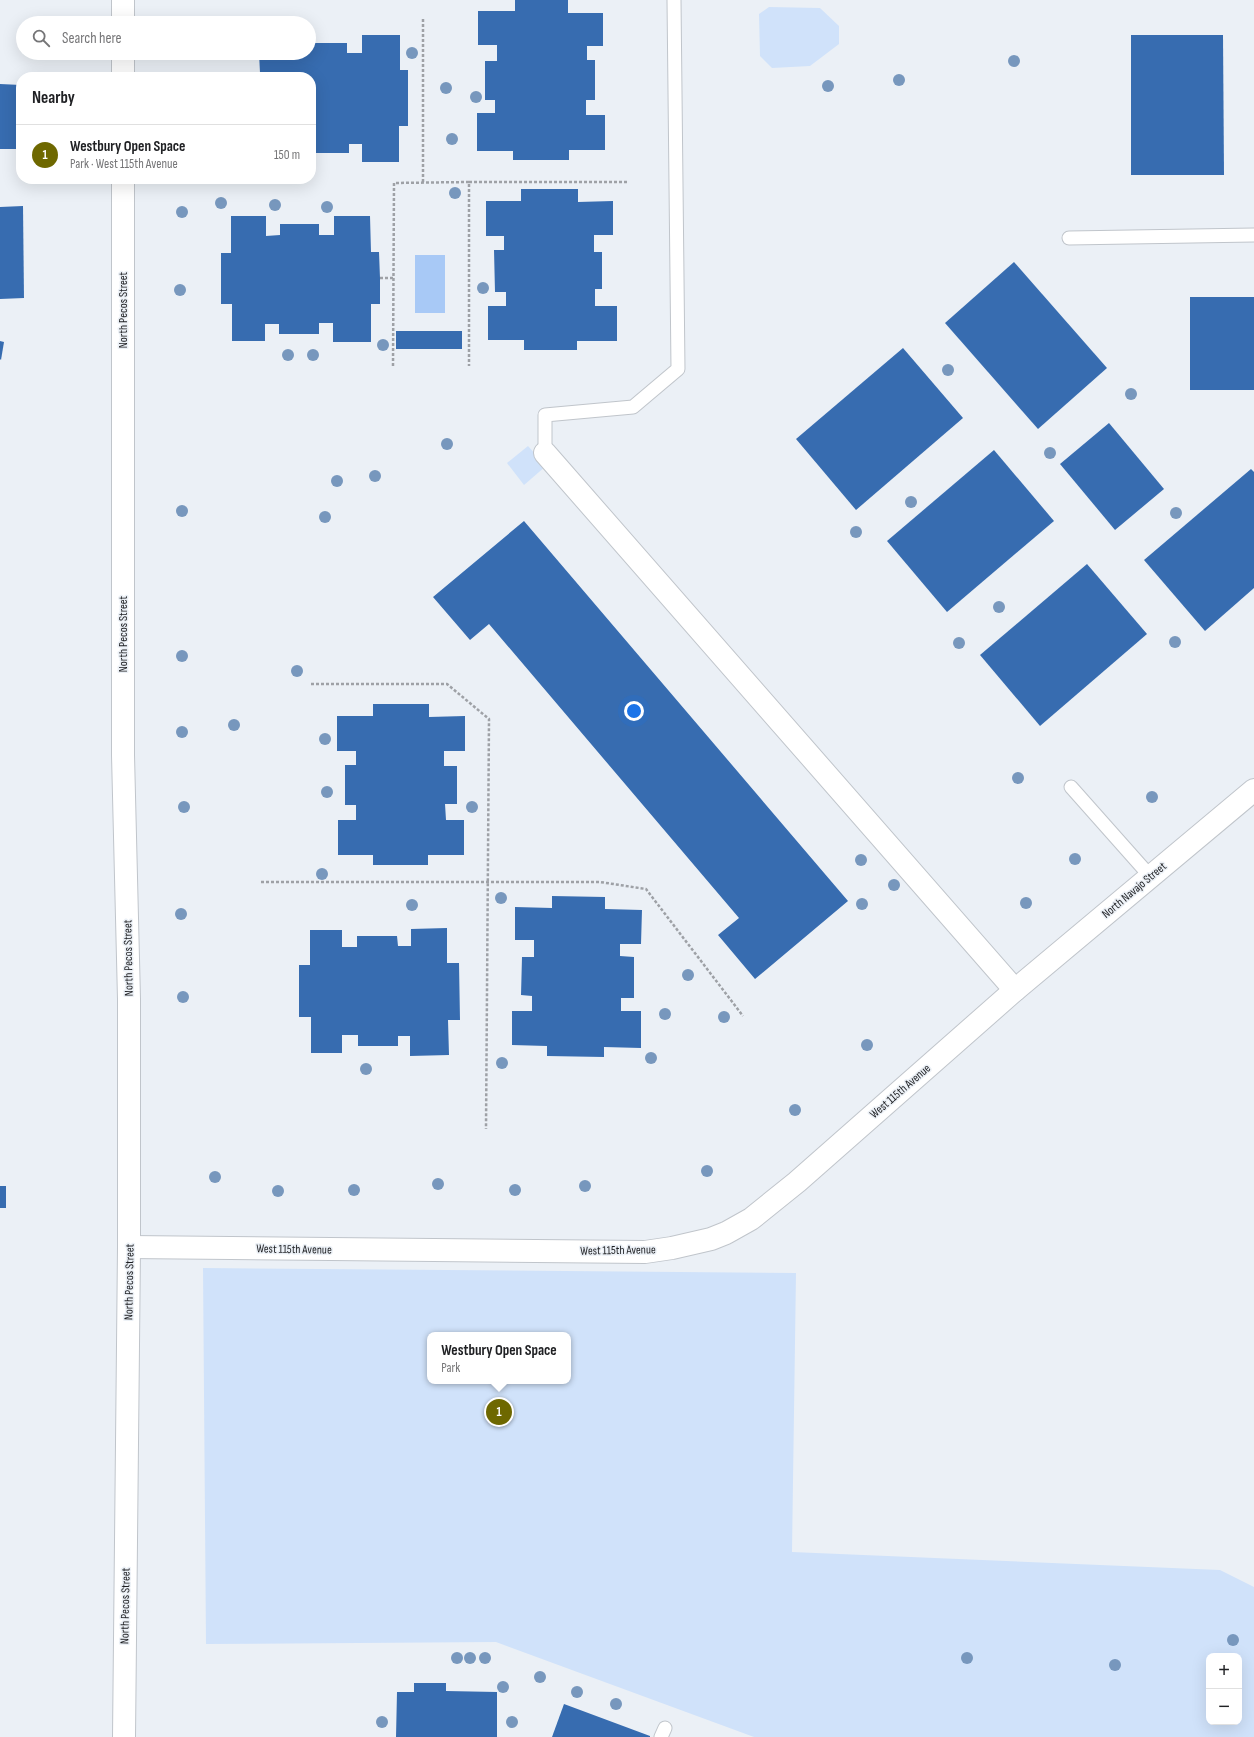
<!DOCTYPE html>
<meta charset="utf-8">
<style>
body{margin:0;font-family:"Sofia Sans Condensed",sans-serif;background:#f6f6f6;color:#202124}
.controls{position:absolute;right:12px;bottom:12px;display:grid;overflow:hidden;border-radius:8px;box-shadow:0 4px 16px #0002}
.controls button{width:36px;height:36px;display:grid;place-items:center;padding:0;border:0;border-bottom:1px solid #e0e0e0;background:#fff;color:#202124;font:20px sans-serif}
.you{position:absolute;left:634px;top:711px;width:14px;height:14px;margin:-10px;border:3px solid #fff;border-radius:50%;background:#1a73e8;box-shadow:0 0 0 6px #1a73e833}
.badge{display:grid;place-items:center;width:26px;height:26px;border-radius:50%;background:#6e6800;color:#fff;font-size:13px;font-weight:700}
.pin{position:absolute;translate:-50% -50%;border:2px solid #fff;box-shadow:0 1px 4px #0006}
.popup{position:absolute;left:427px;top:1332px;width:144px;height:52px;box-sizing:border-box;display:grid;place-content:center;border-radius:8px;background:#fff;filter:drop-shadow(0 1px 3px #0005);font-size:13px;white-space:nowrap;color:#757577}
.popup b{font-size:15px;color:#202124}
.popup::after{content:'';position:absolute;left:50%;top:100%;margin-left:-8px;border:8px solid transparent;border-top-color:#fff}
.list{margin:0;padding:0;list-style:none}
h2{display:flex;justify-content:space-between;align-items:center;height:52px;margin:0;padding:0 16px;font-size:17px}
h2 small{font-size:13px;font-weight:400;color:#757577}
.list li{display:grid;grid-template-columns:26px 1fr auto;gap:12px;align-items:center;box-sizing:border-box;height:60px;padding:0 16px;border-top:1px solid #e0e0e0}
.list b{display:block;font-size:15px;white-space:nowrap}
.list p{margin:0;font-size:13px;white-space:nowrap;color:#757577}
.list em{font-size:13px;font-style:normal;color:#757577}
.icon{flex:none;width:22px;height:22px;fill:none;stroke:currentColor;stroke-width:2;stroke-linecap:round;stroke-linejoin:round}
.map{position:relative;flex:none;width:1254px;height:1737px;overflow:hidden}
.search{position:absolute;background:#fff;box-shadow:0 4px 16px #0002;left:16px;top:16px;width:300px;height:44px;display:flex;align-items:center;gap:10px;box-sizing:border-box;padding:0 14px;border-radius:22px;color:#757577;font-size:15px}
.panel{position:absolute;background:#fff;box-shadow:0 4px 16px #0002;left:16px;top:72px;width:300px;height:112px;border-radius:16px}
.map>svg:first-child{display:block}
</style>
<div class="map">
<svg width="1254" height="1737" viewBox="0 0 1254 1737">
<rect width="100%" height="100%" fill="#ebf0f6"/>
<g fill="#d0e2fa" fill-rule="evenodd">
<polygon points="769,7 820,8 839,26 839,44 810,66 772,68 760,56 759,14"/>
<polygon points="528,446 546,466 524,485 507,463"/>
<path d="M203,1268L796,1273L792,1552L1220,1570L1254,1587V1737H754L496,1642L206,1644ZM430,1335H568V1381H430ZM1209,1656H1239V1722H1209Z"/>
</g>
<rect fill="#a8c9f6" x="415" y="255" width="30" height="58"/>
<g fill="#376cb0">
<polygon points="515,0 568,0 568,13 603,13 603,46 587,46 587,60 595,60 595,100 586,100 586,115 605,115 605,150 569,150 569,160 513,160 513,151 477,151 477,113 495,113 495,100 485,100 485,61 497,61 497,45 478,45 478,11 515,11"/>
<polygon points="362,35 400,35 400,70 408,70 408,126 399,126 399,162 362,162 362,144 349,144 349,153 311,153 311,77 250,77 250,73 260,73 259,53 293,53 293,55 308,55 309,43 347,43 347,53 362,53"/>
<polygon points="1131,35 1223,35 1224,175 1131,175"/>
<polygon points="0,84 21,85 19,149 0,149"/>
<polygon points="521,189 578,189 578,202 613,201 613,235 594,235 594,252 602,252 602,289 595,289 595,306 617,306 617,341 577,341 577,350 524,350 524,340 488,340 488,306 506,306 506,292 495,292 494,250 504,250 504,236 486,236 486,201 521,201"/>
<polygon points="23,206 24,298 0,299 0,207"/>
<polygon points="231,216 266,216 266,236 280,235 280,224 319,224 319,235 334,235 334,216 370,216 371,252 379,252 380,278 380,304 371,304 371,342 333,342 333,323 319,323 319,334 279,334 279,324 265,324 265,341 232,341 232,304 221,304 221,253 231,253"/>
<polygon points="1014,262 1107,368 1038,429 945,323"/>
<rect x="1190" y="297" width="64" height="93"/>
<rect x="396" y="331" width="66" height="18"/>
<polygon points="0,341 4,342 1,360 0,359"/>
<polygon points="903,348 963,418 856,510 796,439"/>
<polygon points="1109,423 1164,489 1115,530 1060,464"/>
<polygon points="994,450 1054,521 947,612 887,541"/>
<polygon points="1251,469 1254,472 1254,588 1205,631 1144,560"/>
<polygon points="524,521 848,901 755,979 718,935 739,918 489,624 470,640 433,597"/>
<polygon points="1087,564 1147,634 1040,726 980,655"/>
<polygon points="373,704 429,704 429,717 465,716 465,751 444,751 444,766 457,766 457,804 445,804 446,820 464,820 464,855 428,855 428,865 373,865 373,855 338,855 338,820 356,820 356,805 345,805 345,765 356,765 356,751 337,751 337,716 373,716"/>
<polygon points="552,896 605,897 605,909 642,910 641,944 620,944 620,956 634,957 634,998 621,998 621,1011 641,1011 641,1048 604,1047 604,1057 547,1056 547,1046 512,1045 512,1011 532,1011 532,996 521,995 522,957 534,957 534,940 515,940 515,907 552,908"/>
<polygon points="447,928 447,963 459,963 460,1020 448,1020 449,1055 410,1056 410,1036 398,1036 398,1046 358,1046 358,1035 342,1035 342,1053 311,1053 311,1017 299,1017 299,965 310,965 310,930 342,930 342,947 357,947 357,936 397,936 398,946 411,946 411,929"/>
<rect x="0" y="1186" width="6" height="22"/>
<polygon points="414,1683 446,1683 446,1691 497,1692 497,1737 396,1737 397,1692 414,1692"/>
<polygon points="564,1704 650,1736 650,1737 552,1737"/>
</g>
<g fill="none" stroke-linecap="round" stroke-linejoin="round">
<g stroke="#c0c5cb" stroke-width="15">
<g id="service">
<polyline points="1069,238 1254,235"/>
<polyline points="545,453 545,415 633,407 678,369 674,0"/>
<polyline points="1071,787 1150,876"/>
<polyline points="661,1737 665,1728"/>
</g>
</g>
<g stroke="#c0c5cb" stroke-width="24">
<g id="minor">
<polyline points="545,453 1015,990"/>
<polyline points="129,1247 645,1252 672,1248 711,1239 726,1233 751,1219 797,1182 1015,990 1254,790"/>
</g>
</g>
<g stroke="#c0c5cb" stroke-width="24">
<g id="tertiary">
<polyline points="123,0 123,23"/>
<polyline points="123,53 123,77"/>
<polyline points="123,179 123,755 129,999 129,1247 124,1737"/>
</g>
</g>
<g stroke="#9ea1a6" stroke-width="2.5" stroke-dasharray="3 2" stroke-linecap="butt">
<polyline points="423,182 423,17"/>
<polyline points="469,182 628,182"/>
<polyline points="380,278 393,278"/>
<polyline points="393,366 394,183 469,182 469,366"/>
<polyline points="311,684 447,684 489,719 486,1129"/>
<polyline points="261,882 600,882 646,889 743,1016"/>
</g>
<use href="#service" stroke="#fff" stroke-width="13"/>
<use href="#minor" stroke="#fff" stroke-width="22"/>
<use href="#tertiary" stroke="#fff" stroke-width="22"/>
</g>
<g fill="#7797bd">
<circle cx="412" cy="53" r="6"/>
<circle cx="1014" cy="61" r="6"/>
<circle cx="899" cy="80" r="6"/>
<circle cx="828" cy="86" r="6"/>
<circle cx="446" cy="88" r="6"/>
<circle cx="476" cy="97" r="6"/>
<circle cx="452" cy="139" r="6"/>
<circle cx="455" cy="193" r="6"/>
<circle cx="221" cy="203" r="6"/>
<circle cx="275" cy="205" r="6"/>
<circle cx="327" cy="207" r="6"/>
<circle cx="182" cy="212" r="6"/>
<circle cx="483" cy="288" r="6"/>
<circle cx="180" cy="290" r="6"/>
<circle cx="383" cy="345" r="6"/>
<circle cx="288" cy="355" r="6"/>
<circle cx="313" cy="355" r="6"/>
<circle cx="948" cy="370" r="6"/>
<circle cx="1131" cy="394" r="6"/>
<circle cx="447" cy="444" r="6"/>
<circle cx="1050" cy="453" r="6"/>
<circle cx="375" cy="476" r="6"/>
<circle cx="337" cy="481" r="6"/>
<circle cx="911" cy="502" r="6"/>
<circle cx="182" cy="511" r="6"/>
<circle cx="1176" cy="513" r="6"/>
<circle cx="325" cy="517" r="6"/>
<circle cx="856" cy="532" r="6"/>
<circle cx="999" cy="607" r="6"/>
<circle cx="1175" cy="642" r="6"/>
<circle cx="959" cy="643" r="6"/>
<circle cx="182" cy="656" r="6"/>
<circle cx="297" cy="671" r="6"/>
<circle cx="234" cy="725" r="6"/>
<circle cx="182" cy="732" r="6"/>
<circle cx="325" cy="739" r="6"/>
<circle cx="1018" cy="778" r="6"/>
<circle cx="327" cy="792" r="6"/>
<circle cx="1152" cy="797" r="6"/>
<circle cx="184" cy="807" r="6"/>
<circle cx="472" cy="807" r="6"/>
<circle cx="1075" cy="859" r="6"/>
<circle cx="861" cy="860" r="6"/>
<circle cx="322" cy="874" r="6"/>
<circle cx="894" cy="885" r="6"/>
<circle cx="501" cy="898" r="6"/>
<circle cx="1026" cy="903" r="6"/>
<circle cx="862" cy="904" r="6"/>
<circle cx="412" cy="905" r="6"/>
<circle cx="181" cy="914" r="6"/>
<circle cx="688" cy="975" r="6"/>
<circle cx="183" cy="997" r="6"/>
<circle cx="665" cy="1014" r="6"/>
<circle cx="724" cy="1017" r="6"/>
<circle cx="867" cy="1045" r="6"/>
<circle cx="651" cy="1058" r="6"/>
<circle cx="502" cy="1063" r="6"/>
<circle cx="366" cy="1069" r="6"/>
<circle cx="795" cy="1110" r="6"/>
<circle cx="707" cy="1171" r="6"/>
<circle cx="215" cy="1177" r="6"/>
<circle cx="438" cy="1184" r="6"/>
<circle cx="585" cy="1186" r="6"/>
<circle cx="354" cy="1190" r="6"/>
<circle cx="515" cy="1190" r="6"/>
<circle cx="278" cy="1191" r="6"/>
<circle cx="1233" cy="1640" r="6"/>
<circle cx="457" cy="1658" r="6"/>
<circle cx="470" cy="1658" r="6"/>
<circle cx="485" cy="1658" r="6"/>
<circle cx="967" cy="1658" r="6"/>
<circle cx="1115" cy="1665" r="6"/>
<circle cx="540" cy="1677" r="6"/>
<circle cx="503" cy="1687" r="6"/>
<circle cx="577" cy="1692" r="6"/>
<circle cx="616" cy="1704" r="6"/>
<circle cx="382" cy="1722" r="6"/>
<circle cx="512" cy="1722" r="6"/>
</g>
<g text-anchor="middle" stroke-width="3" stroke-linejoin="round" paint-order="stroke">
<g font-size="12" fill="#1c1d20" stroke="#ebf0f6">
<text transform="translate(123 310) rotate(-90)" y="4">North Pecos Street</text>
<text transform="translate(123 634) rotate(-90)" y="4">North Pecos Street</text>
<text transform="translate(1134 890) rotate(-40)" y="4">North Navajo Street</text>
<text transform="translate(128 958) rotate(-91)" y="4">North Pecos Street</text>
<text transform="translate(900 1091) rotate(-41)" y="4">West 115th Avenue</text>
<text transform="translate(294 1249) rotate(1)" y="4">West 115th Avenue</text>
<text transform="translate(618 1250) rotate(-1)" y="4">West 115th Avenue</text>
<text transform="translate(129 1282) rotate(-89)" y="4">North Pecos Street</text>
<text transform="translate(125 1606) rotate(-89)" y="4">North Pecos Street</text>
</g>
</g>
</svg>
<div class="controls">
<button>+</button>
<button>−</button>
</div>
<div class="you"></div>
<div class="pin badge" style="left:499px;top:1412px">1</div>
<div class="popup"><b>Westbury Open Space</b>Park</div>
<div class="search"><svg class="icon" aria-label="search" viewBox="0 0 24 24"><circle cx="10" cy="10" r="6"/><path d="M15 15l6 6"/></svg>Search here</div>
<section class="panel">
<h2>Nearby<small></small></h2>
<ul class="list">
<li><span class="badge">1</span><div><b>Westbury Open Space</b><p>Park · West 115th Avenue</p></div><em>150 m</em></li>
</ul>
</section>
</div>
